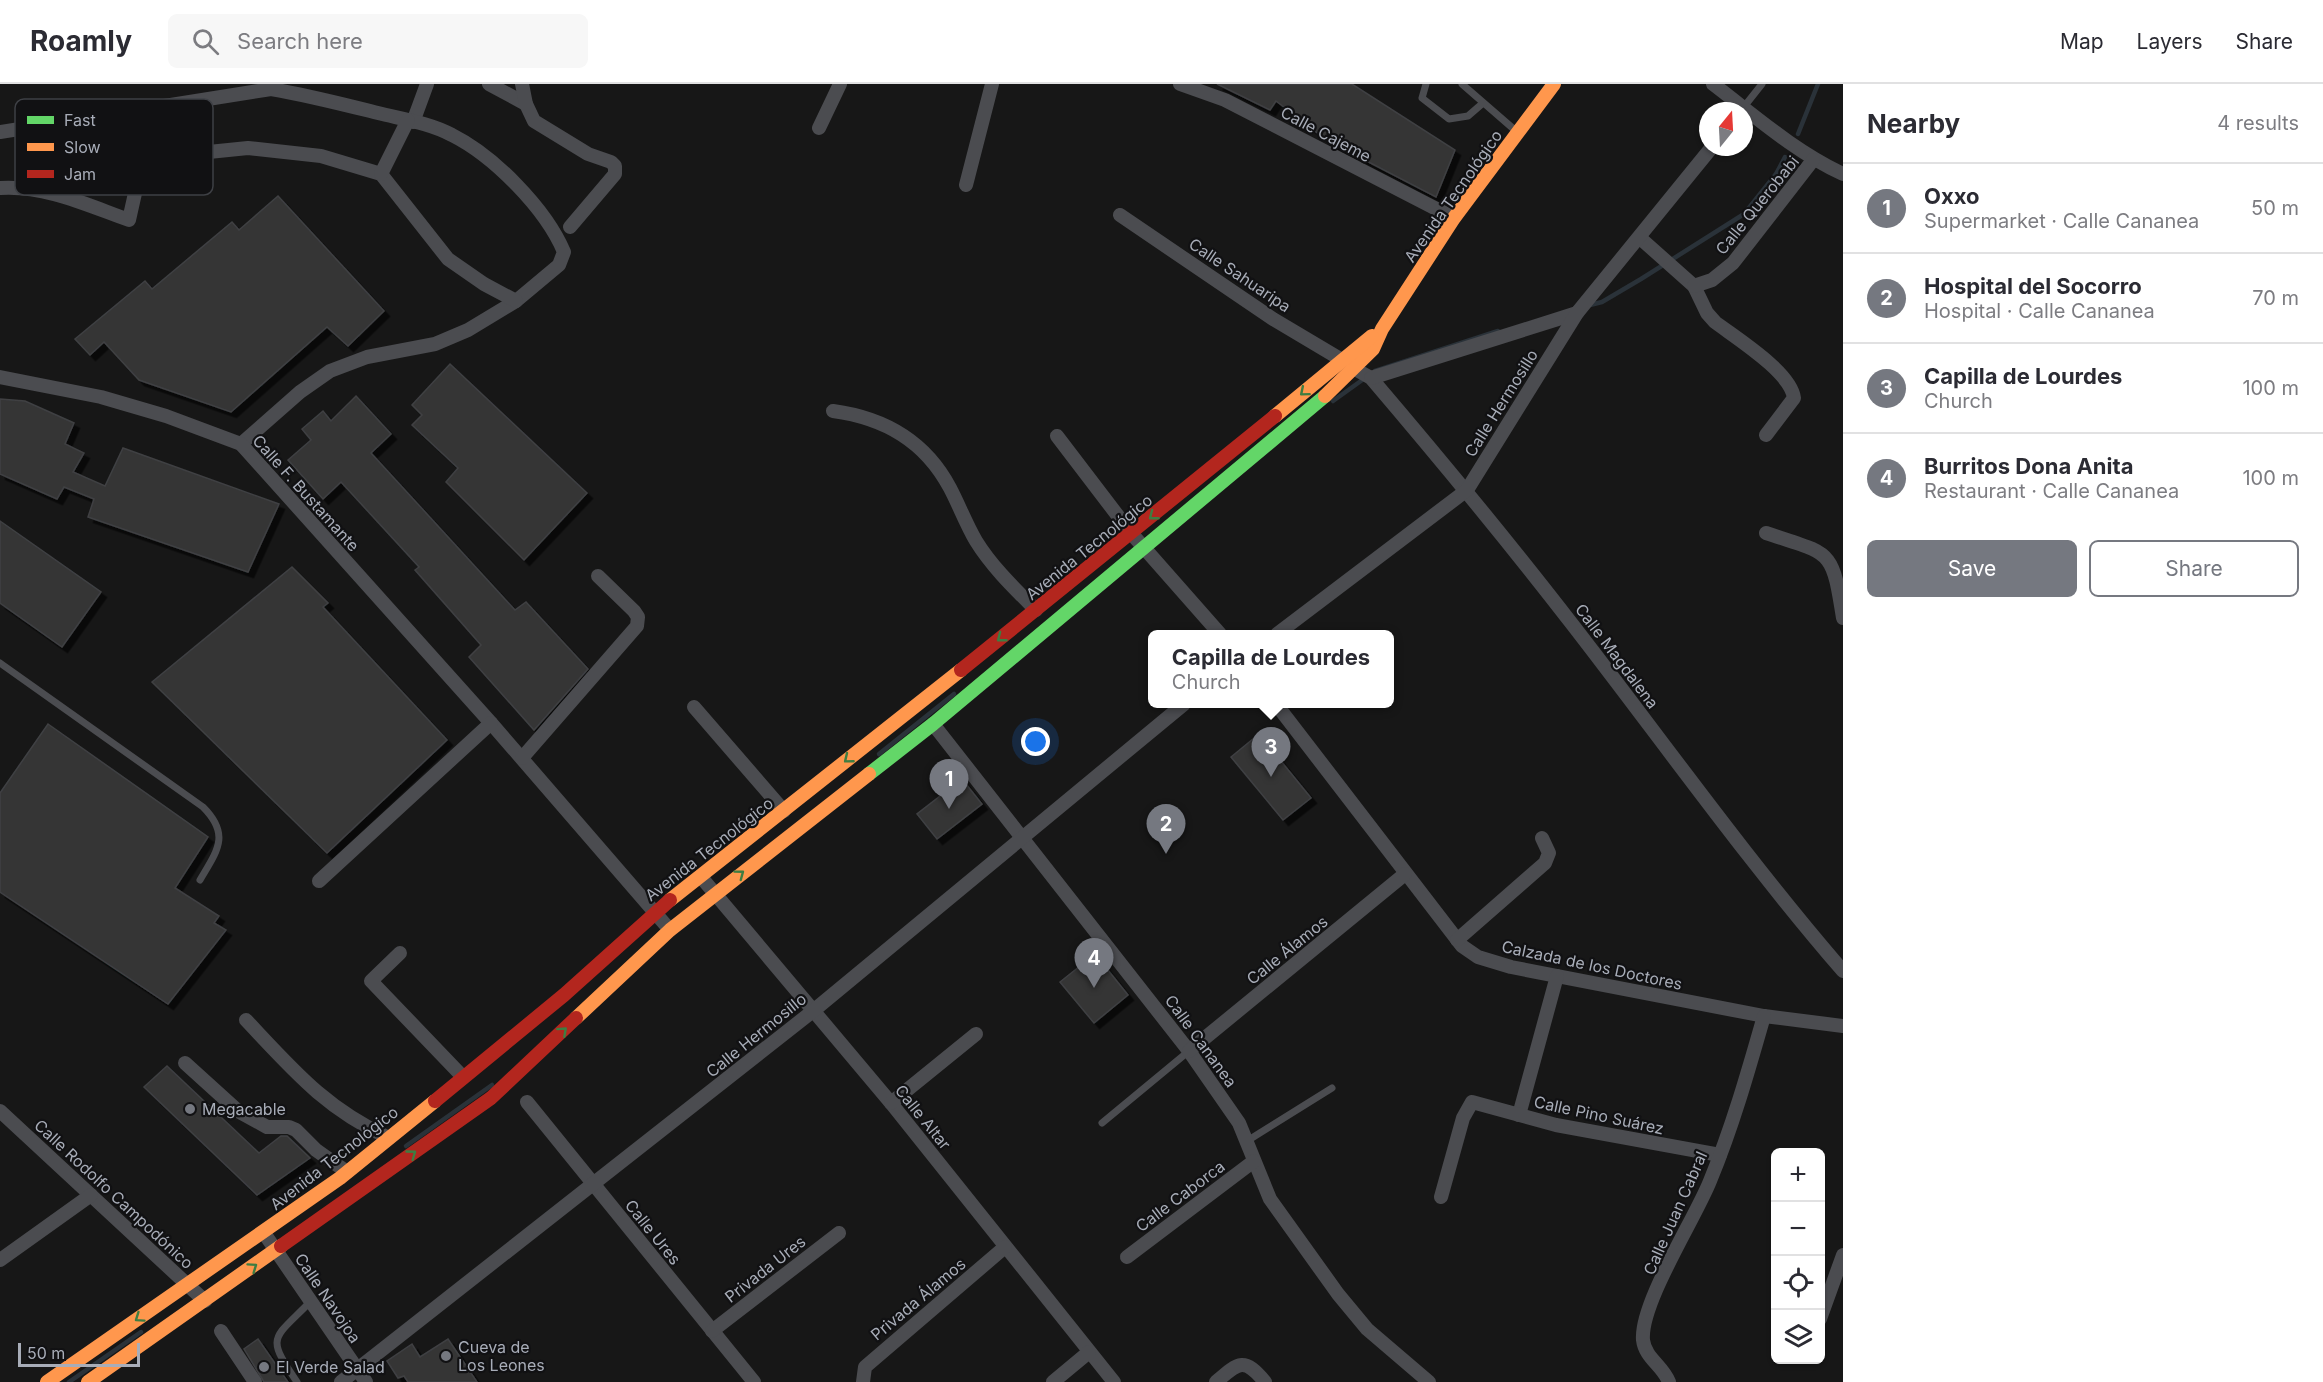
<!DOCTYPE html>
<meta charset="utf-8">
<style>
body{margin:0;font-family:Inter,sans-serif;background:#f7f7f7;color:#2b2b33}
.controls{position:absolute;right:18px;bottom:18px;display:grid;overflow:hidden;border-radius:9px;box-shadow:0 2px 4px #0004}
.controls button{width:54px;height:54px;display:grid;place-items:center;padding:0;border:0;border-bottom:2px solid #e1e1e2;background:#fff;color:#2b2b33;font:30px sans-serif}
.compass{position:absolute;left:1699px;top:18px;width:54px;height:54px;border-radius:50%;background:#fff;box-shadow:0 2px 4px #0004;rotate:18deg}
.scale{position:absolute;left:18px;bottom:15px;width:122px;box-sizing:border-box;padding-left:6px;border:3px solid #a8adb8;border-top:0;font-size:16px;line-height:21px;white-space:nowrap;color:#a8adb8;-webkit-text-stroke:4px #111113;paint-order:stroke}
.you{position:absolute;left:1036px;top:658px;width:21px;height:21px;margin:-15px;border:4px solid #fff;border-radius:50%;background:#1a73e8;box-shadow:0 0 0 9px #1a73e833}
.badge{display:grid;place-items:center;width:39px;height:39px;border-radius:50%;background:#757880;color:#fff;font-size:20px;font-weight:700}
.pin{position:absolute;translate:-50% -50px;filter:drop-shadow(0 2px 3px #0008)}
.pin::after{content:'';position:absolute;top:32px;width:21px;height:18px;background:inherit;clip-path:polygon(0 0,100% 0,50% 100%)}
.popup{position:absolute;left:1148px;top:546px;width:246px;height:78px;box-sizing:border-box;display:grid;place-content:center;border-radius:9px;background:#fff;filter:drop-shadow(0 2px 4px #0005);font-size:20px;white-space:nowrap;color:#7c7c81}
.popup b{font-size:22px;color:#2b2b33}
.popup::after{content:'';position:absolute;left:50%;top:100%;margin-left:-12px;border:12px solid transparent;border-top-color:#fff}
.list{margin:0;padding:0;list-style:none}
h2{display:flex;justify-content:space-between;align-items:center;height:78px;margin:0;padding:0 24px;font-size:26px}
h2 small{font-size:20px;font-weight:400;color:#7c7c81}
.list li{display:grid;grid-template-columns:39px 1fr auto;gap:18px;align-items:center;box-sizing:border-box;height:90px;padding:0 24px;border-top:2px solid #e1e1e2}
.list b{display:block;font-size:22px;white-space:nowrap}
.list p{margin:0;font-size:20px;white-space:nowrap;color:#7c7c81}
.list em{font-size:20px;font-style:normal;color:#7c7c81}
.actions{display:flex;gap:12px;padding:18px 24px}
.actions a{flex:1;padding:14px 0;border:2px solid #757880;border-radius:9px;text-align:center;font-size:21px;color:#757880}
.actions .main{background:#757880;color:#fff}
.icon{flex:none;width:33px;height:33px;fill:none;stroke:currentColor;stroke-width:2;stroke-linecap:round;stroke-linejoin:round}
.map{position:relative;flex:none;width:1843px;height:1298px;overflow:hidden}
header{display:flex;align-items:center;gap:36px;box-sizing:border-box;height:84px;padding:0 30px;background:#fff;border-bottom:2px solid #e1e1e2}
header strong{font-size:28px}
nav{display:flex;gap:33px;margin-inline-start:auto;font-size:21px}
.search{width:420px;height:54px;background:#f7f7f7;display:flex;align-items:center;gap:15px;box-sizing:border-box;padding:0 21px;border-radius:9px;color:#7c7c81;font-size:22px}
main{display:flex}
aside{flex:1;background:#fff}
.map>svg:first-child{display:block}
</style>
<header>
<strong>Roamly</strong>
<div class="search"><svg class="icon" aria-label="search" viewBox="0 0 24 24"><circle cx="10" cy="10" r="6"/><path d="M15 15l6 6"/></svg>Search here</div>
<nav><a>Map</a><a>Layers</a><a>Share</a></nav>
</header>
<main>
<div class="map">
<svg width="1843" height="1298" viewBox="0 0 1843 1298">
<defs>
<filter id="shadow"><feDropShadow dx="5.5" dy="5.5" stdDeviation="0" flood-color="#0009"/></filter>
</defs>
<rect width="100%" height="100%" fill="#171717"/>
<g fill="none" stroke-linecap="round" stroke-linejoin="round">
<g stroke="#2a3239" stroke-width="4.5">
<polyline points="1798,50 1818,0"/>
<polyline points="1590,221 1602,218 1641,195 1744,130 1776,90 1785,73"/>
<polyline points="1375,287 1498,247"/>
<polyline points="1333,317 1365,294"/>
<polyline points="879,670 954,610"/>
<polyline points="406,1062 492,1001"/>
<polyline points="69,1298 141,1248"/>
</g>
</g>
<g fill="#353536" stroke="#3f4043" stroke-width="1.5" filter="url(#shadow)">
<polygon points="1217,0 1352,0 1455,66 1436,113 1328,57 1276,17 1270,26"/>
<polygon points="278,112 384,227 348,262 327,243 231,328 139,296 104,258 90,271 75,255 145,197 152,205 232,138 239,146"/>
<polygon points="450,280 587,409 524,476 446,398 458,384 412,341 422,331 412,321"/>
<polygon points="356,312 391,350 371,369 515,526 526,518 588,585 534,646 469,573 481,561 415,486 419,483 341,398 323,415 288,376 311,356 302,345 323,327 331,337"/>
<polygon points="0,315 25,317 74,339 65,360 84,369 73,388 105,402 123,364 279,420 248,488 88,433 94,415 64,403 57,415 0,390"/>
<polygon points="0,437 101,508 62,563 0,519"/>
<polygon points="292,483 328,519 323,523 447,656 327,769 152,598"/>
<polygon points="48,640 208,753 175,804 219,832 214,839 226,846 168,920 0,808 0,709"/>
<polygon points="1259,650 1311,714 1283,736 1231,673"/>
<polygon points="962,695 982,720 937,755 917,730"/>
<polygon points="1095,870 1128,911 1094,939 1060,898"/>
<polygon points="167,982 259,1069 281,1052 287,1052 310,1074 257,1111 144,1003"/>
<polygon points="258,1255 288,1298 264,1298 244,1265"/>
<polygon points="448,1255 477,1298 408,1298 404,1292 398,1294 387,1277 412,1260 420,1273"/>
</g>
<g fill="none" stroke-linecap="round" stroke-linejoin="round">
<g stroke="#4b4c50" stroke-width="7">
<polyline points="1426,0 1422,14 1449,35 1468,32 1483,19"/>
<polyline points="1462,0 1516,47"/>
<polyline points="1743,24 1762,0"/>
<path d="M0,579L203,723C231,751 217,767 200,796"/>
<polyline points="1102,1039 1189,967"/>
<polyline points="1247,1057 1332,1004"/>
<path d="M297,1298C265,1251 273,1256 310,1218"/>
</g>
<g stroke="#4b4c50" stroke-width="14">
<polyline points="489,0 526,20"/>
<polyline points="522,0 526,20 534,37 588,70 611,78 615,82 615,90 570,143"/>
<polyline points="1180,0 1225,16 1454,134"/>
<path d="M1713,0C1755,32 1794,67 1843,90"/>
<polyline points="413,38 427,0"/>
<polyline points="819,44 840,0"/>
<path d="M0,48L271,5C307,11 342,20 378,29C402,35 430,39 452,51C494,72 546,125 564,168L559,181L516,217L468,246L435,260L367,273L330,287L300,308L241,360"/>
<polyline points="142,78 189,70 248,64 321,72 381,90 448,175 484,200 516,217"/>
<polyline points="381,90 408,36"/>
<polyline points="966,101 992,0"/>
<path d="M0,104C45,101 87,121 129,136L142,78L140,27"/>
<polyline points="1120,131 1273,235 1342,276"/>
<path d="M1640,154L1694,202L1707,229L1715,238C1736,254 1791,288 1794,314L1766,351"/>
<polyline points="1694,202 1712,196 1733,179 1813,76"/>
<path d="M1355,285L1371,294C1440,375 1507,456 1572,540C1662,656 1747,776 1843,887"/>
<polyline points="0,293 101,313 166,332 241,360 491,639 670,846"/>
<polyline points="1371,294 1577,229"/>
<path d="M833,327C885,334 925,357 950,404C959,421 966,440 976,457C992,483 1015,505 1036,526"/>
<polyline points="1057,352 1131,449 1220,550"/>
<path d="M1766,449C1832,471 1832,464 1843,534"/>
<polyline points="1277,550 1467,406 1577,229 1712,63"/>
<polyline points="1276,620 1462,862 1478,873 1511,883 1764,932 1843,942"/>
<polyline points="694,623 784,727"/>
<polyline points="933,640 1189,967 1239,1039 1270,1115 1338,1210 1367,1245 1429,1298"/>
<polyline points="522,674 637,542 638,533 634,527 598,492"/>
<polyline points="701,793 891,1019 1114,1298"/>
<polyline points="319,797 491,639"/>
<polyline points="1457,856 1545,779 1549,769 1542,754"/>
<polyline points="400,869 371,897 463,993"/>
<path d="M246,936C294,987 325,1024 389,1054"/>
<polyline points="1189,967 1405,790"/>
<polyline points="185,979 238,1027 267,1043 289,1043 296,1046 316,1066 347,1088"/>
<polyline points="527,1018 754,1298"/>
<polyline points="891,1019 976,950"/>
<polyline points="0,1027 205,1217"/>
<polyline points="1519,1031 1557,892"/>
<polyline points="1441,1113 1463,1034 1472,1018 1556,1041 1720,1071"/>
<polyline points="264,1149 366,1298"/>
<polyline points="1127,1173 1254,1077"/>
<polyline points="0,1176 91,1111"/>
<polyline points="1820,1235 1843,1171"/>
<polyline points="221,1247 255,1298"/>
<polyline points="712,1247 839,1149"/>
<polyline points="341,1298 813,927 1184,620"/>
<polyline points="863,1298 865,1283 1005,1163"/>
<polyline points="1053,1298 1089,1268"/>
<path d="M1216,1298C1239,1278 1244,1273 1265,1298"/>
<path d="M1669,1298C1663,1282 1645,1274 1643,1256C1640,1219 1695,1135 1710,1097C1732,1044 1748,988 1764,932"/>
</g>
<polyline stroke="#63d668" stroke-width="14" points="869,690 933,640 1325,312"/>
<g stroke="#ff974d" stroke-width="14">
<polyline points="1325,312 1373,265 1382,245 1454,134 1554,0"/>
<polyline points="1275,332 1372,252"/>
<polyline points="670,816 961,586"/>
<polyline points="576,934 670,846 869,690"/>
<polyline points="47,1298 340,1094 435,1017"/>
<polyline points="88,1298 281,1162"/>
</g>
<g stroke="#b3261e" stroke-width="14">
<polyline points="961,586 1275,332"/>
<polyline points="435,1017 564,911 670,816"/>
<polyline points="281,1162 491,1014 576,934"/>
</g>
</g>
<defs><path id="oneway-chevron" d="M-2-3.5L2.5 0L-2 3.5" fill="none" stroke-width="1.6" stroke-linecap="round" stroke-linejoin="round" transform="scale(1.5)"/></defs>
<g stroke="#3e7d42">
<use href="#oneway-chevron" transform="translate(1304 308) rotate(140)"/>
<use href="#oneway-chevron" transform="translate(1153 432) rotate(142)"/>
<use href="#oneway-chevron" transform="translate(1001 554) rotate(142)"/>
<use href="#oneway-chevron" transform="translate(848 675) rotate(141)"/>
<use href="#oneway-chevron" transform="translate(740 790) rotate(-37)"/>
<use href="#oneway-chevron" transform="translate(563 947) rotate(-42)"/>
<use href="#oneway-chevron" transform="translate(412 1070) rotate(-36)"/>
<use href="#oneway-chevron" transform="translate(253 1183) rotate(-35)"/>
<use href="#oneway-chevron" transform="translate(139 1234) rotate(145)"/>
</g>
<g fill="#757880" stroke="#111113" stroke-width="2">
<circle cx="190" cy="1025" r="6"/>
<circle cx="446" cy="1272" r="6"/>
<circle cx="264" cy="1283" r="6"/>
</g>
<g text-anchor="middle" stroke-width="4.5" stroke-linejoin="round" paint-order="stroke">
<g font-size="16" fill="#a8adb8" stroke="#111113">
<text transform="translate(1326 50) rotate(28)" y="6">Calle Cajeme</text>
<text transform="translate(1453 112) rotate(-55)" y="6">Avenida Tecnológico</text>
<text transform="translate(1757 121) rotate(-51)" y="6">Calle Querobabi</text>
<text transform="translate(1240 191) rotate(34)" y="6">Calle Sahuaripa</text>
<text transform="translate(1501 319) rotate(-58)" y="6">Calle Hermosillo</text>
<text transform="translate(306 409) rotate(48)" y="6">Calle F. Bustamante</text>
<text transform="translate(1089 463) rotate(-39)" y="6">Avenida Tecnológico</text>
<text transform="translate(1617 572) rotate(53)" y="6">Calle Magdalena</text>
<text transform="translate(709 765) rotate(-38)" y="6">Avenida Tecnológico</text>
<text transform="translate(1287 866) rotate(-39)" y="6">Calle Álamos</text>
<text transform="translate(1592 881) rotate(12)" y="6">Calzada de los Doctores</text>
<text transform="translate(756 951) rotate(-39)" y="6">Calle Hermosillo</text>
<text transform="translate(1201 957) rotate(54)" y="6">Calle Cananea</text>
<text transform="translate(1599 1031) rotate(12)" y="6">Calle Pino Suárez</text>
<text transform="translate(923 1033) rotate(51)" y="6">Calle Altar</text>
<text transform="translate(334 1074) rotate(-38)" y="6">Avenida Tecnológico</text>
<text transform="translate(114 1110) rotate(43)" y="6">Calle Rodolfo Campodónico</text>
<text transform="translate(1180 1112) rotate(-37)" y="6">Calle Caborca</text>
<text transform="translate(1675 1129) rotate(-66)" y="6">Calle Juan Cabral</text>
<text transform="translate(653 1148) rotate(51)" y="6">Calle Ures</text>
<text transform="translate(765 1185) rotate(-38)" y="6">Privada Ures</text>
<text transform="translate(328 1214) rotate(56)" y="6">Calle Navojoa</text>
<text transform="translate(918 1215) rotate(-40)" y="6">Privada Álamos</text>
</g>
<g font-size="16" fill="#a8adb8" stroke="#111113" text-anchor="start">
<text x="202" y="1031">Megacable</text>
<text x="458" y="1269">Cueva de<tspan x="458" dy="18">Los Leones</tspan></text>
<text x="276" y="1289">El Verde Salad</text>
</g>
</g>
<rect x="15" y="15" width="198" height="96" rx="9" fill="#111113" stroke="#3e4045" stroke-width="1.5"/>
<rect x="27" y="32" width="27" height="8" fill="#63d668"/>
<rect x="27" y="59" width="27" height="8" fill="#ff974d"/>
<rect x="27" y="86" width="27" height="8" fill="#b3261e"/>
<g font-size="16" fill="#a8adb8">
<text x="64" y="42">Fast</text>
<text x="64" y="69">Slow</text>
<text x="64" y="96">Jam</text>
</g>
</svg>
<div class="controls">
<button>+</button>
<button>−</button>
<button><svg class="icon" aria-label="locate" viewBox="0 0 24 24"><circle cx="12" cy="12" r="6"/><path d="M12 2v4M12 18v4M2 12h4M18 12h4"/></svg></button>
<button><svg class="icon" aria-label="layers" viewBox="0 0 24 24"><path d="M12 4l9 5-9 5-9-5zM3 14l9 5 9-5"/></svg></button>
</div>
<svg class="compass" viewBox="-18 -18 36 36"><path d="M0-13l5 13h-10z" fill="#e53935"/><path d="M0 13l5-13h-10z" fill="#7c7c81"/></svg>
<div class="scale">50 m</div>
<div class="you"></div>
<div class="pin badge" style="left:949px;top:725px">1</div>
<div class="pin badge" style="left:1166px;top:770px">2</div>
<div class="pin badge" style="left:1271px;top:693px">3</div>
<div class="popup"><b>Capilla de Lourdes</b>Church</div>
<div class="pin badge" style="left:1094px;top:904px">4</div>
</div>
<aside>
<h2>Nearby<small>4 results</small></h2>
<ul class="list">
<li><span class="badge">1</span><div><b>Oxxo</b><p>Supermarket · Calle Cananea</p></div><em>50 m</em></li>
<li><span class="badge">2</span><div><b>Hospital del Socorro</b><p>Hospital · Calle Cananea</p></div><em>70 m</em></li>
<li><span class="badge">3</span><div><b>Capilla de Lourdes</b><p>Church</p></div><em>100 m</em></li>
<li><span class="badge">4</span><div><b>Burritos Dona Anita</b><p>Restaurant · Calle Cananea</p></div><em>100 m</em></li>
</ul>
<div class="actions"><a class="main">Save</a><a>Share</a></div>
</aside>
</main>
